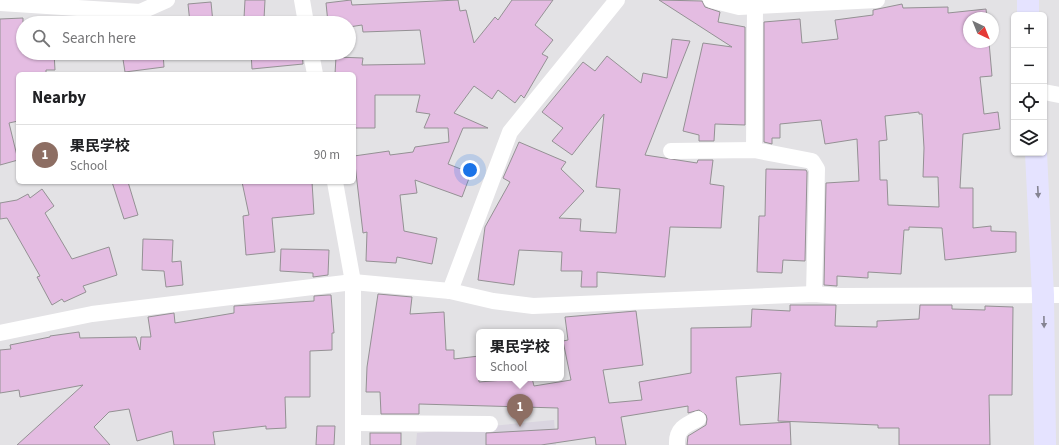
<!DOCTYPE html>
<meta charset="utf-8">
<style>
body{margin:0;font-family:"Source Sans 3","Noto Sans SC",sans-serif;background:#f6f6f6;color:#202124}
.controls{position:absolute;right:12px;top:12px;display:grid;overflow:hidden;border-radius:6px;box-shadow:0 1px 3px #0004}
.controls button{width:36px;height:36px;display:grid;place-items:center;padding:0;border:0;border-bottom:1px solid #e0e0e0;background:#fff;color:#202124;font:20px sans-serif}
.compass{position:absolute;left:963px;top:12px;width:36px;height:36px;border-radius:50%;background:#fff;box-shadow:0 1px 3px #0004;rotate:137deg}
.you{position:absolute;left:470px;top:170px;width:14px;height:14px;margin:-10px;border:3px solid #fff;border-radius:50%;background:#1a73e8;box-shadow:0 0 0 6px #1a73e833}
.badge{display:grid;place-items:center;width:26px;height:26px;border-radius:50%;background:#2563eb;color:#fff;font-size:13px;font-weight:700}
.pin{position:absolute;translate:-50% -33px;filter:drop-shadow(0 1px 2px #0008)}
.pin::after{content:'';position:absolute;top:21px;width:14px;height:12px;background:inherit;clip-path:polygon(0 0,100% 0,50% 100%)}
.popup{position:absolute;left:476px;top:329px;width:88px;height:52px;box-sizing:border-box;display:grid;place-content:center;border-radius:6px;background:#fff;filter:drop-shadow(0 1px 3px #0005);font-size:13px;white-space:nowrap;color:#757577}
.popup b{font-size:15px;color:#202124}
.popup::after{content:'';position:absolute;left:50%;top:100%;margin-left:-8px;border:8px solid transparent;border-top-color:#fff}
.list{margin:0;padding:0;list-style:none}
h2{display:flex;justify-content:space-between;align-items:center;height:52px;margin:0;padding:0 16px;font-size:17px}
h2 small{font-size:13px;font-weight:400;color:#757577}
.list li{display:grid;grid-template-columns:26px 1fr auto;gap:12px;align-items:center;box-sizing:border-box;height:60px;padding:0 16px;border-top:1px solid #e0e0e0}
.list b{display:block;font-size:15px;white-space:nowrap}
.list p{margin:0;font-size:13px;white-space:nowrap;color:#757577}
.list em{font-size:13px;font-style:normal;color:#757577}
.icon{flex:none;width:22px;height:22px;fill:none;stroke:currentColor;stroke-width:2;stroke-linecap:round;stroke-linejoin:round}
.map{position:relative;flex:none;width:1059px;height:445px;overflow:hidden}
.search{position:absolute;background:#fff;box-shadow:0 1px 3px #0004;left:16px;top:16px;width:340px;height:44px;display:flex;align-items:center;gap:10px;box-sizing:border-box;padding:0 14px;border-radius:22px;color:#757577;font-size:15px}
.panel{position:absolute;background:#fff;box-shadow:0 1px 3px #0004;left:16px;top:72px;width:340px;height:112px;border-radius:6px}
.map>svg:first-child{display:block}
</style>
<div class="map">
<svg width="1059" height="445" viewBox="0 0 1059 445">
<rect width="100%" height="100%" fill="#e3e2e5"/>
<polygon fill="#dad5e0" points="554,420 556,445 416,445 417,433"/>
<g fill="#e4bce2" stroke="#949194" fill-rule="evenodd">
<polygon points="245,0 265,0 264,19 244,18"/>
<polygon points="351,0 352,5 458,0 460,11 466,10 474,43 495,17 498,20 512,0 553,0 535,25 553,40 542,54 548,57 524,98 521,95 515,103 498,90 492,99 474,86 454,113 488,128 463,128 448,164 471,173 462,197 415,180 417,193 400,195 404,231 437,238 432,264 397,257 396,263 366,261 367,232 363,233 354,156 389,151 390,155 413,152 415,147 449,142 448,128 424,128 430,114 416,112 420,95 375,95 375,128 354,128 354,74 335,74 336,57 363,58 362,65 425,64 420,30 363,32 362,25 349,27 349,23 328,23 326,3"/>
<polygon points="659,0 702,1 705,7 720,12 718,22 745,27 745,125 715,124 714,141 699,141 699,135 683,131 703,43 732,47"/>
<polygon points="211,2 213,23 190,23 188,4"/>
<path d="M902,4L903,8L948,7V13L986,9L987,18H969V42H989L992,76L980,77L984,114L998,112L1000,129L963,134L960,188H973V228L991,226V231L1016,232V252L945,260L942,228L909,227V230H904L901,274L868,272V278L837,276V286L824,285L826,183L859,181L857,139L825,144L821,120L780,124V138H772V144L764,142V22L800,19L802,43L838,39L835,20L873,15V10ZM919,112V114H922L924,148L923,177H938L939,207L888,205L887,180H880L879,141L887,140L885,116Z"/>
<polygon points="23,18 23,53 54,53 55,70 46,70 46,74 18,74 18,121 9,123 18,160 0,165 0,19"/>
<polygon points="672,39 690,41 645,155 697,163 698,160 713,160 710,184 724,186 721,228 670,227 665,277 597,272 597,287 581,287 582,271 561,271 562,252 519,250 514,285 478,280 485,227 510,182 503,178 519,142 566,162 561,169 584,191 559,218 581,219 580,231 616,233 620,189 596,187 604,114 572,155 552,141 563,128 542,112 583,62 595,71 607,56 641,83 643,73 667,78"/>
<polygon points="122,53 163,53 164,67 125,72"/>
<polygon points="251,53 302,53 303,64 252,69"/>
<polygon points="766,169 806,170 807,172 805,261 783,260 782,273 757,272 759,216 765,216"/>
<polygon points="112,182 128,182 138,215 124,219"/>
<polygon points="242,182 312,182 314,214 272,218 275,252 246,255 243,216 249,215"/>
<polygon points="42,189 54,206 45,213 72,259 109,247 117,275 83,286 86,292 64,302 62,299 52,305 37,277 40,276 7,218 0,219 0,203 17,200 28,194 30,198"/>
<polygon points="143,239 173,240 172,262 181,261 183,285 166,287 164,271 142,270"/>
<polygon points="281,249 329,250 328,275 313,277 313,273 280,271"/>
<polygon points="378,294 412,297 410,314 444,312 446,350 454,350 454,359 479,356 479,382 517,379 517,383 532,378 534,386 571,380 563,341 568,340 565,317 636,311 643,365 603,370 609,403 642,400 639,382 691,373 691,328 751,327 752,309 790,311 790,305 836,305 835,326 877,327 877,321 919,319 920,305 952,305 952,309 985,310 985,306 1013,307 1012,395 989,395 990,445 899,445 899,428 878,428 878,425 778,421 781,373 736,377 740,425 790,422 791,445 687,445 688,436 706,425 707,419 706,415 699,410 688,413 688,406 621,417 626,445 596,445 595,437 541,445 486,445 486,433 558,429 558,408 419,404 419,414 381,414 380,392 366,392 367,367"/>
<polygon points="328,295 331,295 334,333 332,333 332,350 310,351 310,397 285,397 286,428 266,429 266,426 213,432 215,445 174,445 172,431 137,441 129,409 109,412 94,427 110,445 17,445 83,385 20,397 19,390 0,393 0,350 11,349 10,345 50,337 50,336 79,332 80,338 136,337 140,350 141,337 151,337 148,317 174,313 175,323 234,313 234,306 314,301 314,296"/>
<polygon points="317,426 335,426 334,445 316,445"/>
<rect x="370" y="433" width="31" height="12"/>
</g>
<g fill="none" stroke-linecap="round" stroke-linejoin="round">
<g stroke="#fff" stroke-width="16">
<polyline points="302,0 306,23"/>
<polyline points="711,0 739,7 877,0"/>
<polyline points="0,3 140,12 167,0"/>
<polyline points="311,53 315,74"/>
<polyline points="1044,92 1059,95"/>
<polyline points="754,150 755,7"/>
<polyline points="671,151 754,150 812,161 817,169 814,294"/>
<polyline points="335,182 353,282 353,445"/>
<polyline points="450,291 510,132 617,0"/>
<polyline points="0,333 92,314 353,282 450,291 493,301 533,306 814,294 839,296 1059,295"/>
<polyline points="353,423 490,424"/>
<path d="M677,445C676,429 685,425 698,419"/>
</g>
<g stroke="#e5e3ff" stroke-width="22">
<polyline points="1028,0 1028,15"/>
<polyline points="1036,153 1043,295 1045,445"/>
</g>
</g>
<defs><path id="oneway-solid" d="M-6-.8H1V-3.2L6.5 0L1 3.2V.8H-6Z"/></defs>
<g fill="#858492">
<use href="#oneway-solid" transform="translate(1038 192) rotate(87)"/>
<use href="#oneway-solid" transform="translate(1044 322) rotate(89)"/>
</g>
</svg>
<div class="controls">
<button>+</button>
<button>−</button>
<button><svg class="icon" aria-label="locate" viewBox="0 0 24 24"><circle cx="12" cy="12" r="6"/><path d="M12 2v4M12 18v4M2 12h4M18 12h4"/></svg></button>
<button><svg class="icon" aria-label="layers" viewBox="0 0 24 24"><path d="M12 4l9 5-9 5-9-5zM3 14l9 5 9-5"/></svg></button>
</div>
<svg class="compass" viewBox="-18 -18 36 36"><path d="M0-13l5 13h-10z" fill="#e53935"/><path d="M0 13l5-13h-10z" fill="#757577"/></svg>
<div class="you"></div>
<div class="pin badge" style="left:520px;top:427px;background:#8d6e63">1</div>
<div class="popup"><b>果民学校</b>School</div>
<div class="search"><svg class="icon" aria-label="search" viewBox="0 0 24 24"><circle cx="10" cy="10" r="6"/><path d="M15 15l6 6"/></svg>Search here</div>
<section class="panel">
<h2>Nearby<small></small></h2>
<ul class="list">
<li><span class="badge" style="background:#8d6e63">1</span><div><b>果民学校</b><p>School</p></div><em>90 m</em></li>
</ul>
</section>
</div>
